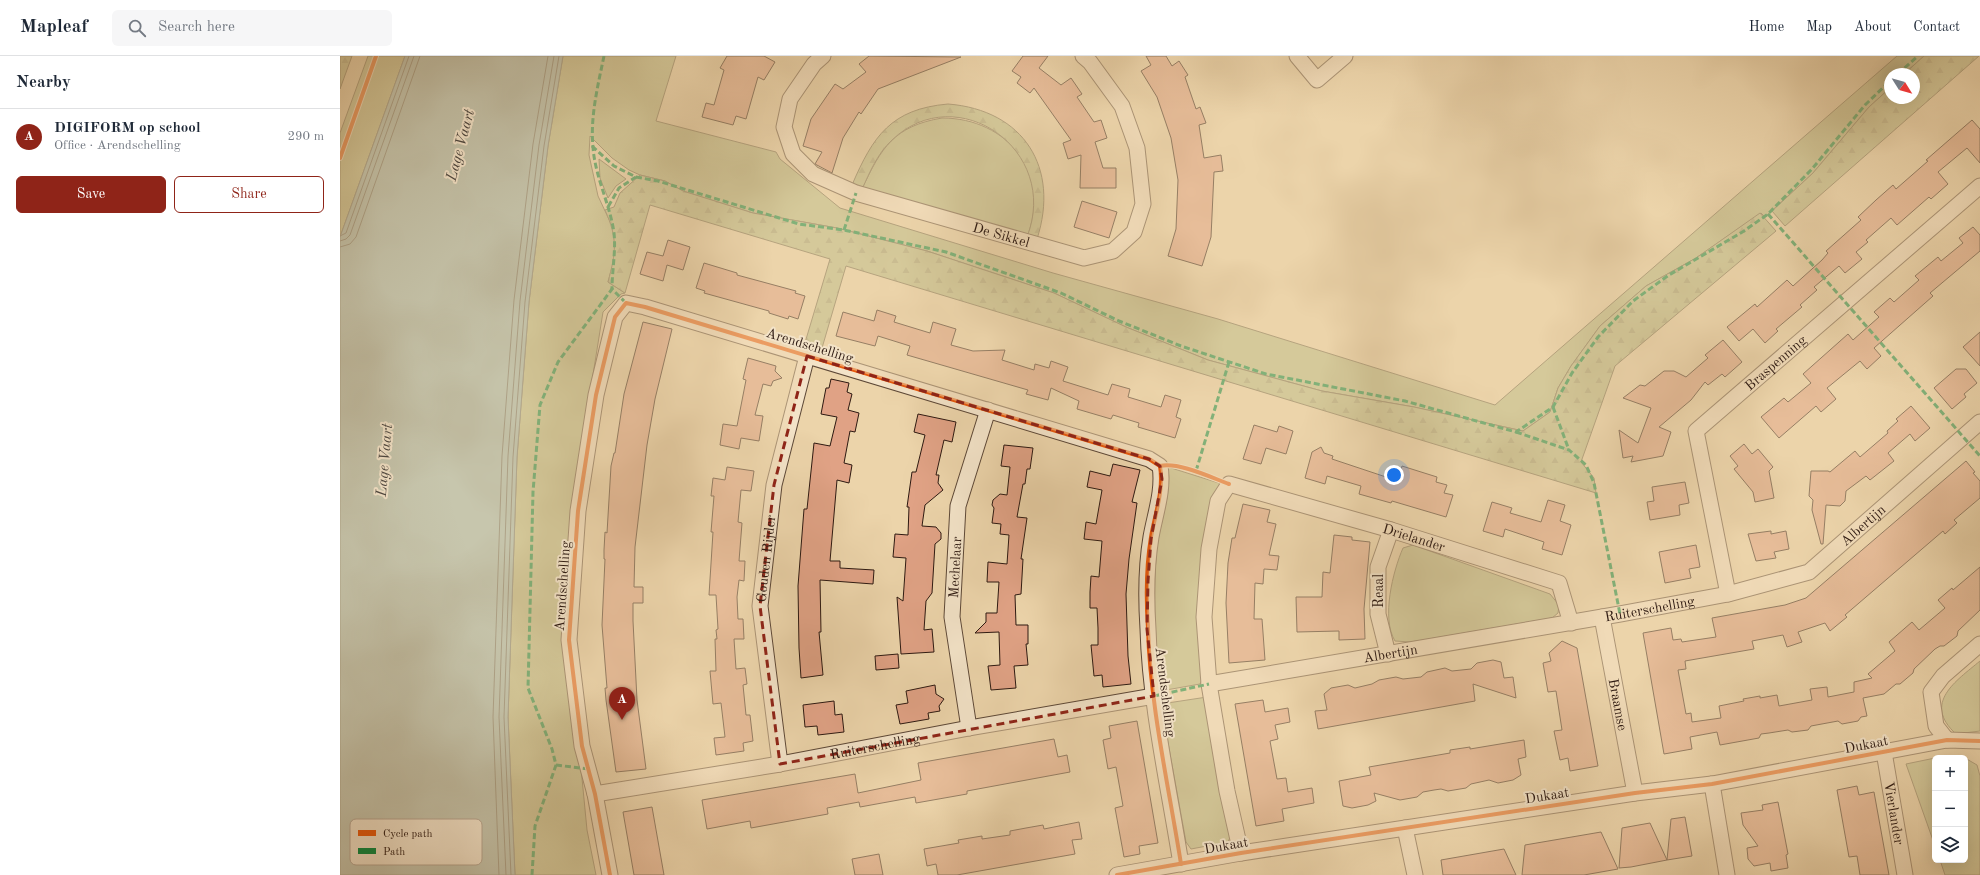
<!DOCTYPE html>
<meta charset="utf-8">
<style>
body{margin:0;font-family:"Old Standard TT",serif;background:#f6f6f7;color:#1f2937}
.controls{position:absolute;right:12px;bottom:12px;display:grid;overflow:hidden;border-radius:6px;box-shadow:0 4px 16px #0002}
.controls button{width:36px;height:36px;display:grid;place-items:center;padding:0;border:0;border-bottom:1px solid #e0e1e3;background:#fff;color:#1f2937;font:20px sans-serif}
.compass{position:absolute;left:1544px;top:12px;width:36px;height:36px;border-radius:50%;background:#fff;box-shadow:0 4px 16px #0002;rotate:127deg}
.you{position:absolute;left:1054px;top:419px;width:14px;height:14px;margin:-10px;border:3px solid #fff;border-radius:50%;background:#1a73e8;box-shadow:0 0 0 6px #1a73e833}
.badge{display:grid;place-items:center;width:26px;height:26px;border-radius:50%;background:#8f2418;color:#fff;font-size:13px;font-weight:700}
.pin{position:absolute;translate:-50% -33px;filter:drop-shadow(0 1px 2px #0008)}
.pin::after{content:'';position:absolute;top:21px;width:14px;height:12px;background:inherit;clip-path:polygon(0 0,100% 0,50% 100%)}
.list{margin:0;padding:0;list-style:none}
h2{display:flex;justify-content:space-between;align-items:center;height:52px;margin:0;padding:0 16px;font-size:17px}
h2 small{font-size:13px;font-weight:400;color:#747a83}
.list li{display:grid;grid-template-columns:26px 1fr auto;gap:12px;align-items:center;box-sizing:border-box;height:56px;padding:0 16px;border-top:1px solid #e0e1e3}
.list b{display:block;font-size:15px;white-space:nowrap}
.list p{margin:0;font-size:13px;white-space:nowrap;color:#747a83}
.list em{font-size:13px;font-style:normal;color:#747a83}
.actions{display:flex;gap:8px;padding:12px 16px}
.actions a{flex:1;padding:9px 0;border:1px solid #8f2418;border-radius:6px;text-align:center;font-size:14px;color:#8f2418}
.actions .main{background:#8f2418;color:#fff}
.icon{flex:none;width:22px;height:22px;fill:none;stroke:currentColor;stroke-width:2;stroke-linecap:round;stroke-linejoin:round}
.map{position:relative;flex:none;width:1640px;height:819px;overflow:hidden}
header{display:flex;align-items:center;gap:24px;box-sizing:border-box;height:56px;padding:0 20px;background:#fff;border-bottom:1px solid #e0e1e3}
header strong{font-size:19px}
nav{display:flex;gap:22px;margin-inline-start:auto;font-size:14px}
.search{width:280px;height:36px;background:#f6f6f7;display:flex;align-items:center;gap:10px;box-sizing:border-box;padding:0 14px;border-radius:6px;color:#747a83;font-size:15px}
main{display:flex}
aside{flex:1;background:#fff}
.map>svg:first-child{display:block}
</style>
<header>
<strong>Mapleaf</strong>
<div class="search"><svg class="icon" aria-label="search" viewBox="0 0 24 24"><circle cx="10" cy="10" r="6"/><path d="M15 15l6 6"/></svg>Search here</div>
<nav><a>Home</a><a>Map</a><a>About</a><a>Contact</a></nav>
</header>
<main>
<aside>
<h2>Nearby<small></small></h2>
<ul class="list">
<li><span class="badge">A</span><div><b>DIGIFORM op school</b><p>Office · Arendschelling</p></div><em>290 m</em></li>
</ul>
<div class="actions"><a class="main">Save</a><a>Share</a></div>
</aside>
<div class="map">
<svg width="1640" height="819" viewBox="0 0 1640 819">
<defs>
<pattern id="forest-firs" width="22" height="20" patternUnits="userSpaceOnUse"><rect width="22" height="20" fill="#b9bc87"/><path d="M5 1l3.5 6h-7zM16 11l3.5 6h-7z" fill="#9fa174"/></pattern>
</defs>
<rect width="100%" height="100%" fill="#ecd4aa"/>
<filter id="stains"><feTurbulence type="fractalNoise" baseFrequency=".005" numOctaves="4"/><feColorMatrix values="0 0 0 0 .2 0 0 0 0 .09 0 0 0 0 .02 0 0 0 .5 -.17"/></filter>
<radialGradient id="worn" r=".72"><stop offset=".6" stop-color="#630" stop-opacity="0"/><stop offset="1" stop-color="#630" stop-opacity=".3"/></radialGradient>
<g fill="#b9bc87" stroke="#736a4c">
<polygon points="28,0 65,0 0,181 0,77"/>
<polygon points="223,0 336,0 316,65 436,96 440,103 500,152 713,217 878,263 1155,349 1557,0 1584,0 1564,18 1550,18 1550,32 1529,51 1473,117 1425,161 1421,157 1356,202 1306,230 1260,270 1231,310 1218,332 1210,356 1183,375 1074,351 982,335 868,304 786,271 714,237 587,195 497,172 413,157 343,135 325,125 300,119 289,114 272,102 250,80 249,99 258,140 274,174 275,200 268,226 285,237 281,238 263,256 248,350 227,567 247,774 256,819 175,819 168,661 177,401 189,246 208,90"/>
<path d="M602,62C668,62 712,118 687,181L522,133C541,92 554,70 602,62Z"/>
<polygon points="259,103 286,123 276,130 268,142 260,122"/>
<path d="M828,411L882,428L863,622L860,628L826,634L819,632C816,585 812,539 817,492C820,465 832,438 828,411Z"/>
<path d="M1073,489L1210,538L1219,549L1218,557L1212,562L1071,586L1055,585C1041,562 1053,515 1063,492Z"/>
<path d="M1640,605V675L1616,678C1582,647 1616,625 1640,605Z"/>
<polygon points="867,641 891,779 888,786 851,793 846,786 821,648"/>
<polygon points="1595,702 1595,790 1566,708"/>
<polygon points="1625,702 1637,709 1640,720 1640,819 1605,819 1600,804 1625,804"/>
</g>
<g fill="url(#forest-firs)" stroke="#736a4c">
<polygon points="0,0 12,0 0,33"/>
<polygon points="1584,0 1639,0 1445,170 1432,155 1473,117 1529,51 1550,32 1550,42 1574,42 1574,18 1564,18"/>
<path d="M608,48C684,54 720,112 697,183L687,181C721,94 617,22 552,84C537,98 530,116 522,133L512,129C533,80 551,53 608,48Z"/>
<path d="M300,119L325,125L343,135L413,157L497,172L587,195L714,237L786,271L868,304L982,335L1074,351L1183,375L1210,356L1218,332L1231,310L1260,270L1306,230L1356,202L1420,157L1436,175L1275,310L1241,406L1254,422L1256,437L506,210L482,292L464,290L490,203L310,149L285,237L268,226C276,196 278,183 265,154L274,151L280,137Z"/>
</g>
<polygon fill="#9ab7b1" stroke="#6e7871" points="65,0 223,0 208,90 189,246 177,401 168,661 175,819 0,819 0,181"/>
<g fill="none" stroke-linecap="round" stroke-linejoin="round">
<g stroke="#646861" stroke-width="1">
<polyline points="0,180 6,177 69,0"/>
<polyline points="0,185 6,183 10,179 74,0"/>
<polyline points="0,191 10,188 16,181 80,0"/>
<polyline points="159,819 153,661 162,400 174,244 193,88 208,0"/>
<polyline points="166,819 159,661 168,400 180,245 199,89 214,0"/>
<polyline points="171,819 164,661 173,401 185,246 204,90 219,0"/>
</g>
</g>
<g fill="#e0a285" stroke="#2d1911">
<polygon points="387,0 424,0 435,6 424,24 418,21 406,63 396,60 393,69 362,61 366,47 374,49 384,14 380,12"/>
<polygon points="529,0 621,1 538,33 521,58 519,56 503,82 492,117 475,108 482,96 463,90 471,63 495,28 503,33 526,16 519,8"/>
<polygon points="683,0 708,0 699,12 721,29 731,22 742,38 737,41 754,66 761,64 767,82 755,86 763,112 776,112 776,132 740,132 741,99 728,103 723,87 731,84 694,32 690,37 677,27 681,21 672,15"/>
<polygon points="806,0 826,0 832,10 839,5 848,19 845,21 856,53 860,51 866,67 859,69 864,102 881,99 883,115 874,116 871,181 862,210 828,200 836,173 838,124 831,82 817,41 801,15 811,9"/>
<polygon points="1632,64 1640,73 1640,107 1627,92 1598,116 1608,128 1591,143 1589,141 1557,169 1551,162 1526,184 1528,186 1516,196 1522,203 1505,217 1499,210 1474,231 1477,234 1460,249 1462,251 1436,273 1438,275 1425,287 1413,273 1399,285 1387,271 1415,248 1417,251 1447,224 1453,230 1482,204 1488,197 1486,195 1521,164 1518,161 1536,144 1553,129 1556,133 1588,105 1586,104"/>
<polygon points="742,145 777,156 769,182 734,171"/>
<polygon points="1633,171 1640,179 1640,195 1590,237 1593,240 1534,292 1541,300 1527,313 1520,305 1487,332 1496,343 1481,356 1476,350 1439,382 1421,361 1444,342 1448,346 1471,327 1463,318 1508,278 1513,284 1539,261 1534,256 1550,242 1554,246 1579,224 1575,220 1598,201 1601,205 1623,187 1619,182"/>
<polygon points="328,184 350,191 343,214 327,209 323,225 300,218 307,196 323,200"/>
<polygon points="364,207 397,217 397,219 456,235 455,237 465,240 458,263 449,260 448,263 429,257 429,255 364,237 365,235 356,232"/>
<polygon points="537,254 556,260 554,266 590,277 593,266 616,273 611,289 633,295 665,294 662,304 694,314 695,308 709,312 711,305 728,311 723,325 768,339 772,328 790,333 788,341 821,351 825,339 841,344 836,361 841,363 835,382 798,371 799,367 773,359 771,363 737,353 739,345 711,332 708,344 686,338 688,334 567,299 570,290 538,280 535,290 496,280 503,256 534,265"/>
<polygon points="303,266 332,273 315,343 307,389 295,491 294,531 303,531 303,547 293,547 293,565 297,644 306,713 276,716 266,644 265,632 267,632 262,569 265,503 264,503 264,494 265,476 267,477 271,410 274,397 275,397 284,338"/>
<polygon points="1640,276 1640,310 1623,291"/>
<polygon points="1383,284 1402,306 1385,321 1382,318 1368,329 1365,326 1351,344 1319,371 1331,376 1323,400 1291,406 1293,400 1283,402 1279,374 1298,387 1311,352 1283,342 1300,329 1305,330 1324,315 1334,315 1346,321 1368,302 1365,299"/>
<polygon points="408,302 436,310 435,315 442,322 433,325 431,330 423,328 415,359 423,360 419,385 401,382 399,393 380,389 383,368 397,370 406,324 403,323"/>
<polygon points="1616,313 1626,313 1637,327 1624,338 1626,341 1612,353 1594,332"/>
<polygon points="491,323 509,327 507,336 512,338 508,354 519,357 515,376 510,375 504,407 512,409 509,427 497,424 490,505 500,505 500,512 534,514 533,528 480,524 481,576 479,576 483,619 461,622 459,592 458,530 464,453 467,453 474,387 490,390 497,361 481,358 486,332 489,332"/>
<polygon points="1571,350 1590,372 1575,385 1570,378 1548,397 1554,405 1530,424 1526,420 1506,435 1505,445 1500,450 1486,449 1483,488 1481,488 1472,454 1473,444 1469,440 1471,415 1488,415 1490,416 1515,395 1520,401 1548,377 1547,375 1558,365 1556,363"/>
<polygon points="578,358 616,366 612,386 604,384 596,419 599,419 598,427 603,434 585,449 582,470 596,471 601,477 601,483 595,488 592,537 586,545 584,574 592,573 594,596 561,598 557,541 563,545 566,502 553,501 555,478 568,479 569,451 567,451 572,416 576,416 585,379 574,376"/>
<polygon points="914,369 937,376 939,370 953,375 946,398 926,392 921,408 903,403"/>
<polygon points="1404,388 1412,398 1418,393 1433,411 1429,415 1434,442 1415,446 1413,436 1394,413 1398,410 1390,400"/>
<polygon points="664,389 693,392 690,413 687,413 685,428 683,428 677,461 687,462 681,503 683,503 681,538 675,539 676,569 688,569 688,588 686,588 688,609 674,610 676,632 651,634 648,610 660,609 659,576 635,577 646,566 646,557 657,557 659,526 647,526 648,506 667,508 669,479 660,478 661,468 652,467 654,452 652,449 653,444 660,438 667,439 670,411 661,410"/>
<polygon points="981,391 984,397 993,400 992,403 1058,425 1062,410 1097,421 1096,426 1107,429 1104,437 1113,439 1106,461 1052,445 1051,447 1019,438 1021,430 987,420 985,428 965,422 972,396"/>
<polygon points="1626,405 1635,416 1633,417 1640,425 1640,442 1614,464 1617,467 1605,478 1603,475 1505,559 1507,561 1490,575 1485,567 1458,576 1462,586 1447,591 1443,579 1412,585 1414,593 1345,605 1346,613 1338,614 1346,658 1351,657 1352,666 1381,662 1379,650 1404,645 1403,643 1420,640 1420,642 1437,639 1439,650 1472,644 1470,633 1487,631 1488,641 1514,636 1514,626 1532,622 1528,618 1555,595 1549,586 1572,566 1579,574 1605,552 1598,544 1612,532 1613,534 1640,511 1640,554 1618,575 1617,580 1604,590 1600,590 1595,593 1574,613 1573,617 1560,628 1556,628 1544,638 1523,642 1527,660 1521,661 1518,665 1502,668 1498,665 1471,670 1468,674 1452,676 1448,674 1429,677 1421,678 1419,682 1380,689 1377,676 1350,681 1352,693 1324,698 1303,577 1331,572 1333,584 1341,583 1342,586 1376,581 1372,562 1445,549 1466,542"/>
<polygon points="773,408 800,414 792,446 797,447 789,503 786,538 788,600 791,628 763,631 762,619 754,620 751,589 758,589 758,572 757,552 750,552 750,536 751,520 759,521 762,485 744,483 746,466 756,468 762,434 747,431 750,415 770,420"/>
<polygon points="387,411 414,415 411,435 401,434 398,466 402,467 399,505 405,505 404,525 399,524 397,541 398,563 403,563 404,583 394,583 396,613 405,612 407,628 403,629 406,659 410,659 413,685 403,687 404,695 376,699 374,682 385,681 381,647 373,648 370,615 376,615 375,583 377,583 376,574 378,573 376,539 369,539 373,476 371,476 374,440 371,440 373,422 385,424"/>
<polygon points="1345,426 1349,447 1339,449 1340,459 1310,464 1307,446 1314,445 1312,431"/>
<polygon points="1208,444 1225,449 1220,465 1231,469 1222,499 1202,493 1204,486 1165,473 1163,481 1143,475 1152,446 1172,452 1170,457 1201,466"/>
<polygon points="903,448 930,454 927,466 936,468 929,499 939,500 937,514 924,513 923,528 915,527 914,563 922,563 925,604 889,607 886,547 888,507 892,482 895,482"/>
<polygon points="1431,475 1431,478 1446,475 1449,493 1434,496 1436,502 1416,505 1408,478"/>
<polygon points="994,479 1012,481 1012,484 1030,486 1024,553 1025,583 999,584 999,575 957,576 956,541 982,541 983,516 990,517"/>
<polygon points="1356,489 1360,511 1349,513 1351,522 1325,527 1319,496"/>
<polygon points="1222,585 1237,592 1258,710 1230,715 1228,702 1220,704 1214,675 1222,674 1216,635 1208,636 1203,607 1211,605 1209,597"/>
<polygon points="558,598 559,612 536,614 535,600"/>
<polygon points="1153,604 1161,606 1164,622 1173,621 1176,642 1133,628 1135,645 978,673 975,655 987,654 984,638 991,632 1008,629 1015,632 1032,628 1039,624 1056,621 1063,623 1081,621 1087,616 1105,612 1112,615 1131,613 1137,607"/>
<polygon points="595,629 596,638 604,643 599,650 600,655 588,657 589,663 560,668 556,649 568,647 566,635"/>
<polygon points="923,644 925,656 948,652 950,666 935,669 938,683 930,685 937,723 946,722 948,736 972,732 974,747 942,753 944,765 916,770 895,648"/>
<polygon points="494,645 495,659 502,658 504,676 478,679 477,670 465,671 463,649"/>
<polygon points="797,665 818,787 799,790 800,798 784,801 775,752 783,750 776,711 768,713 763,684 771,682 769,670"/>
<polygon points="714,683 718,701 727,699 730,716 627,735 627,738 576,747 575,741 520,751 519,746 487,752 488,758 411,772 410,765 367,773 362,744 515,718 518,737 581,724 578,707"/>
<polygon points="1184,684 1186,701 1178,703 1181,719 1173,724 1158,727 1149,724 1131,728 1126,732 1108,735 1101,733 1094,734 1083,736 1077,741 1060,744 1034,737 1036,745 1028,749 1012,752 1003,750 999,725 1031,719 1029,711 1110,697 1110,694 1130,691 1130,693"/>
<polygon points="1517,730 1519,739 1534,736 1549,819 1520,819 1517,800 1509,801 1497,734"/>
<polygon points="1438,746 1448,798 1446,799 1448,812 1431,815 1430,807 1414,810 1408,803 1407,792 1418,790 1403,769 1401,757 1423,754 1422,749"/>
<polygon points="312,751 324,819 294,819 283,756"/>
<polygon points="1345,761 1352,800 1327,804 1291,811 1279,812 1282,772 1310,767 1327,804 1331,763"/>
<polygon points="739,766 742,783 732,784 735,798 617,819 598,819 596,808 587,810 584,793 619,787 618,784 642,780 642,783 670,779 670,775 686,772 703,769 704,773"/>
<polygon points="1261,776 1278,813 1244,819 1182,819 1185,789"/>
<polygon points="1164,793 1176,819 1103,819 1101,804"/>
<polygon points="539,798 543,819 515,819 512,803"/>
</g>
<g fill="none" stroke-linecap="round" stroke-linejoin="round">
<g stroke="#5d4837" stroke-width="17">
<g id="minor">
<path id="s1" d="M483,0L474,8L450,43L444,71L453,98L473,118L516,137L744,202L773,195L794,176L803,148L797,92L782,50L750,6L743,0"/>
<polyline points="957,0 977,24 1005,0"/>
<path id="s2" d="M1388,538L1356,375L1640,130"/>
<path id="s3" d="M1262,561L1295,737"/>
<polyline points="1048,598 1038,558 1038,511 1051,474"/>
<path id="s4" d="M869,628L1280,558L1388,538L1469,516L1640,366"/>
<path id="s5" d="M629,672L612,561L618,450L648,354"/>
<polyline points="1607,684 1596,670 1591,636 1603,620 1640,588"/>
<path id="s6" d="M1544,696L1565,819"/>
<path id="s7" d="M440,708L420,550L434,429L467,300"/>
<polyline points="1372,728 1387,819"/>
<path id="s8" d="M255,738L440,708L629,672L814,640"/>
<polyline points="1065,772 1075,819"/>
<path id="s9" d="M901,797L887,735L869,628L864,561L869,493L878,445L889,428L1051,474L1219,527L1231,567"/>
<path d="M270,819L255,738L242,690L229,584L238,455L256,339L275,261L286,247L305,251L809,403L820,410C824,434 815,458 811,481C806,511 806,543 808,573C810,649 829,732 841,808"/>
<polyline points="777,819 901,797 1295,737 1372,728 1607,684 1640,685"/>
</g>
</g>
<use href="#minor" stroke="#f3e3c8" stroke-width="15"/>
<g stroke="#00873e" stroke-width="3" stroke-dasharray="6 3" stroke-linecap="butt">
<path d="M264,0C258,29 250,61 253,91C255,121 270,148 274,177C276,195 272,215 272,233"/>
<polyline points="1558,18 1578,0"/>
<polyline points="252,90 274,110 296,121 279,132 268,151"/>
<polyline points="296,121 318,125 459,168 504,174 606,196 721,237 779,265 841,290 926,318 1065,345 1176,376 1213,351 1232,317 1258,281 1293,245 1329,219 1404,175 1428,158 1472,113 1525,49 1550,25"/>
<polyline points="1428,158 1640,400"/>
<polyline points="504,174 516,137"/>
<polyline points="1213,351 1229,394"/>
<polyline points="1176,376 1229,394 1246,409 1254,427 1280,558"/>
<polyline points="856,415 889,306"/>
<polyline points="814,640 869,628"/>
<polyline points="216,709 248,713"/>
<polyline points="192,819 195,770 216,709 212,693 188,632 193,436 200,349 218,306 272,233 286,247"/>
</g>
<g stroke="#f3e3c8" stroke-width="6">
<g id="cycleway">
<polyline points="0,102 36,0"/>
<path d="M820,410C839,406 870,421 889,428"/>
<path d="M270,819L255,738L242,690L229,584L238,455L256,339L275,261L286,247L305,251L809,403L820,410C824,434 815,458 811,481C806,511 806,543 808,573C810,649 829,732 841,808"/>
<polyline points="777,819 901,797 1295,737 1372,728 1607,684 1640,685"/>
</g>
</g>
<use href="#cycleway" stroke="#e8590c" stroke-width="4"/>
</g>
<path d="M0 0H1640V819H0ZM467,300L809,403L820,410L822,423L811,483L808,525L807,573L814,640L440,708L420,550L434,429Z" fill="#ecd4aa" fill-opacity=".55" fill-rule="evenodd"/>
<path fill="none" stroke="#8f2418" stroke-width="3" stroke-dasharray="8 5" stroke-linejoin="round" d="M467,300L809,403L820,410L822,423L811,483L808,525L807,573L814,640L440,708L420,550L434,429Z"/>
<g text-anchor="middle" stroke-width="4" stroke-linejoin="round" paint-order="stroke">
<g font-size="14" fill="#2d1911" stroke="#f3e3c8">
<text dy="5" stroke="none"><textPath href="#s1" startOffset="338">De Sikkel</textPath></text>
<text transform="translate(470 289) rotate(17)" y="5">Arendschelling</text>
<text dy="5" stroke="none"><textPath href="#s2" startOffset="271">Braspenning</textPath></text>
<text dy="5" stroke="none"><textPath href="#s4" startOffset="682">Albertijn</textPath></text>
<text dy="5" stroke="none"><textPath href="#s9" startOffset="569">Drielander</textPath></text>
<text dy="5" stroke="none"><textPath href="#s7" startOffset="207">Gouden Rijder</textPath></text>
<text dy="5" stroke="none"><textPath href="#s5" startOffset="162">Mechelaar</textPath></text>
<text transform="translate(222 530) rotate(-86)" y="5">Arendschelling</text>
<text transform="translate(1038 535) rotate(-90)" y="5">Reaal</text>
<text dy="5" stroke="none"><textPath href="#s4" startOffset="447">Ruiterschelling</textPath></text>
<text dy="5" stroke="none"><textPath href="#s4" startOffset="184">Albertijn</textPath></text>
<text transform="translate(826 636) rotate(83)" y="5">Arendschelling</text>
<text dy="5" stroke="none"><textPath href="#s3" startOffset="89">Braamse</textPath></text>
<text transform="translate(1526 688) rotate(-11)" y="5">Dukaat</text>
<text dy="5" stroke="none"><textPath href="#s8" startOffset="284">Ruiterschelling</textPath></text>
<text transform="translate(1207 739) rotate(-9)" y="5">Dukaat</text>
<text dy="5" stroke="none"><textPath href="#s6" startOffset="62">Vierlander</textPath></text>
<text transform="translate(886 789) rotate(-10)" y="5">Dukaat</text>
</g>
<g font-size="15" font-style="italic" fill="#4e4841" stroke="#f3e3c8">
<text transform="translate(120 89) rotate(-75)" y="5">Lage Vaart</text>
<text transform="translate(44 404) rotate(-85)" y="5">Lage Vaart</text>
</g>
</g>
<rect x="10" y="763" width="132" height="46" rx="6" fill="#f3e3c8" stroke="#b8a691" stroke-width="1"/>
<rect x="18" y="774" width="18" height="6" fill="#e8590c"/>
<rect x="18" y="792" width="18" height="6" fill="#00873e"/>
<g font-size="11" fill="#2d1911">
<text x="43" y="781">Cycle path</text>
<text x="43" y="799">Path</text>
</g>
<rect width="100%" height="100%" filter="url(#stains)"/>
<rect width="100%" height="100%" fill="url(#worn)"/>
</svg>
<div class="controls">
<button>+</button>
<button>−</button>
<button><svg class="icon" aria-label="layers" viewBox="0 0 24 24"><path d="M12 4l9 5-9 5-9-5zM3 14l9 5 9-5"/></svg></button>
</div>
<svg class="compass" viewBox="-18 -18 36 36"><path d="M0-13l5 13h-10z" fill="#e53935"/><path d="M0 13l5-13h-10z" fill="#747a83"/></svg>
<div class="you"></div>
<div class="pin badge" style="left:282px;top:664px">A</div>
</div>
</main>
